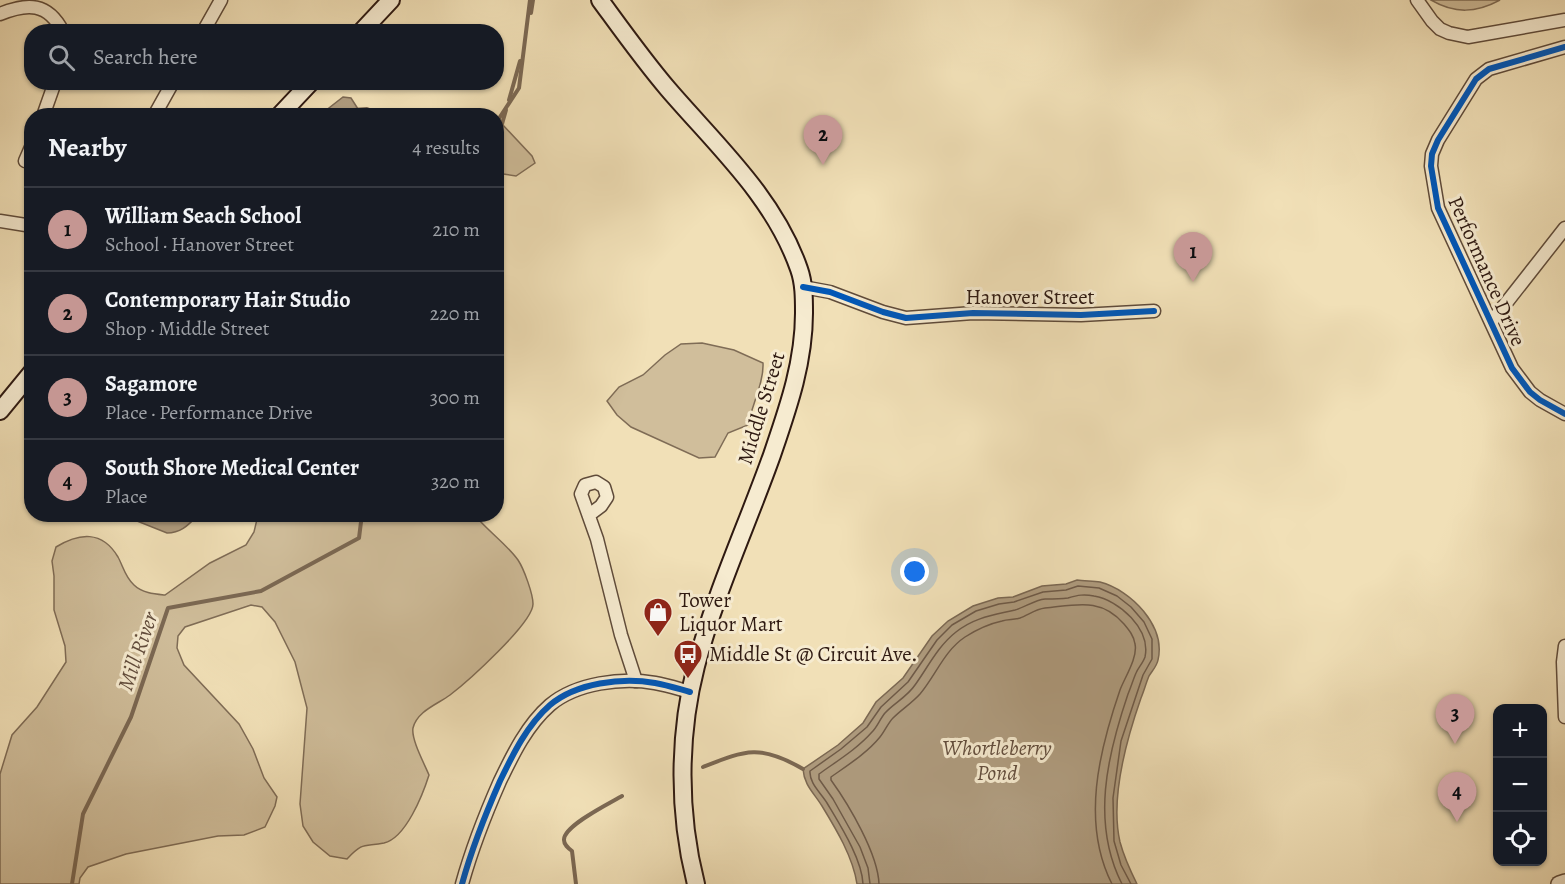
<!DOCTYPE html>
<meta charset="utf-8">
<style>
body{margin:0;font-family:Alegreya,serif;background:#20242c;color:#f1f3f6}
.controls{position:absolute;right:18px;bottom:18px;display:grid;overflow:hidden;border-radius:12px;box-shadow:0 2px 4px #0004}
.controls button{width:54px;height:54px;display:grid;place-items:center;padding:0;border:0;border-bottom:2px solid #363941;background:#171b24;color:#f1f3f6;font:30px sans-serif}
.you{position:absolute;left:915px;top:572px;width:21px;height:21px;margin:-15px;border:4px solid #fff;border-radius:50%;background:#1a73e8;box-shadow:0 0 0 9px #1a73e833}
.badge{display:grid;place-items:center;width:39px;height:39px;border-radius:50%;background:#c59692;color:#111;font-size:20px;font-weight:700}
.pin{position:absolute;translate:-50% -50px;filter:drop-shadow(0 2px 3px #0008)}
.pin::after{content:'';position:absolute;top:32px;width:21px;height:18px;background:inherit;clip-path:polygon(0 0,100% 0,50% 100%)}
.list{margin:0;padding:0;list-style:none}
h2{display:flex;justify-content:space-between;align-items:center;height:78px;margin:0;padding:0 24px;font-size:26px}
h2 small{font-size:20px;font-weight:400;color:#9ea1a6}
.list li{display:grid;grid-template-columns:39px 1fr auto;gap:18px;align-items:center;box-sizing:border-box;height:84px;padding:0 24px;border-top:2px solid #363941}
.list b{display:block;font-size:22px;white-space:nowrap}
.list p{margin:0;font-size:20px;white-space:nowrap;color:#9ea1a6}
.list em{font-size:20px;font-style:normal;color:#9ea1a6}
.icon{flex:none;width:33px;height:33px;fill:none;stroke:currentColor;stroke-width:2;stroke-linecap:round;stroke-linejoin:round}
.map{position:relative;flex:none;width:1565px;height:884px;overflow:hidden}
.search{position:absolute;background:#171b24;box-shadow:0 2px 4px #0004;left:24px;top:24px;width:480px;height:66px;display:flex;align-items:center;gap:15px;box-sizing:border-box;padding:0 21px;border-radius:24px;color:#9ea1a6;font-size:22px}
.panel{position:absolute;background:#171b24;box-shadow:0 2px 4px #0004;left:24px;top:108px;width:480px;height:414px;border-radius:24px}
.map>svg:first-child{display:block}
</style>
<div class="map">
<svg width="1565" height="884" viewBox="0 0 1565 884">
<rect width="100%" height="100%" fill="#f1e0b7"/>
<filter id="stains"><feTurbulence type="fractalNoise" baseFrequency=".00333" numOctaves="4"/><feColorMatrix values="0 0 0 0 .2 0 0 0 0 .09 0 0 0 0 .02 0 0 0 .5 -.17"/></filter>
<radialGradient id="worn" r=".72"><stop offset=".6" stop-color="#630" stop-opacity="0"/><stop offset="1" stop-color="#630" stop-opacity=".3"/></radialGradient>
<g fill="#d0be9b" stroke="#7f6c56" stroke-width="1.5">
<path d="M1431,0H1500C1476,13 1455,14 1431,0Z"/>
<polygon points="502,124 532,156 535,163 516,176 497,173 497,128"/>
<path d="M702,343L734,350L763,363C764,382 752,405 748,425L728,433L715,457L699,458L631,427L617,415L607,401L619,387L643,375L665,355L681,344Z"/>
<path d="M258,515H480V521C492,534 508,546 518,560C524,569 533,594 533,604C533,623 467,682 450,695C438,704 417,711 413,728C411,739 424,763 429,775C423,794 406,838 384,843C364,847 364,841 347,859L330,856L313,842L303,826L300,804L307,708L295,662L275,622L262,607L251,605L185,627L178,636L177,648L184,665L239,724L253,749L264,778L277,797L275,806L265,827L244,835L218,836L126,854L88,867L80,878L79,884H0V774L12,735L37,707L66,662L65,646L54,610V576L52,561L56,547C79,533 102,530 118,557C123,566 125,577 134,585C142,593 155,594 165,595L210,563L246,545L254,532Z"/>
</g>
<g fill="#af9c7f" stroke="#7b6853" stroke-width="1.5">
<polygon points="343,97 351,98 358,109 343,115 320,115"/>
<path d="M122,515H198C189,524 182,533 167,533Z"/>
<path d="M1077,580C1084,581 1093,581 1100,582C1131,590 1166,626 1158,660C1157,666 1152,671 1149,676C1146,683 1144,691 1141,698C1127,738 1110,799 1120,842C1124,857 1130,870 1137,884H857C853,857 836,829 822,806C814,793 804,785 803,769L838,745L863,723L876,702L903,678L932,636L948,621L973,606L998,598L1013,597L1042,586L1066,584Z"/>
</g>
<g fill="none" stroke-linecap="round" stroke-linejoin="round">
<g stroke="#6e5a48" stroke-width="1.5">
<path d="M863,884C862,859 840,825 827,803C821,793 809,783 810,771L841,749L867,727L881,707L908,682L937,640L952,625L976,611L999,604L1014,602L1043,592L1066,590L1078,586L1099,588L1117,596L1131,607L1144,622L1152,639V659L1143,675L1121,741L1113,798L1114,841L1121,865L1131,884"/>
<path d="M870,884L868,868L860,847L833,799L819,779V774C837,761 857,749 872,732C877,727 880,719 885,713C894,703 907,697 915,685C928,667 938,646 956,632C975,617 994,615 1015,610C1025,607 1035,600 1045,599C1053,599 1060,599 1068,598C1078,595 1084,594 1094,596C1119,600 1151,629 1145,657C1143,663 1138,668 1136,673C1133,680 1131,687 1128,694C1107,756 1091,823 1122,884"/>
<path d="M879,884C878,854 849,805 831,780V777C848,765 867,753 880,737C885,731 888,723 893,718C902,709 912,703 920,694C936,675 944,651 965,637C976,630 988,624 1002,621C1008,619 1014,620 1020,618C1028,615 1036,609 1045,608C1076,605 1101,597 1124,624C1129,630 1134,636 1135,644C1138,657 1125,677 1120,690C1099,751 1081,823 1112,884"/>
</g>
<g stroke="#7b6853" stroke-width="4">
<polyline points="531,13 533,0"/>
<polyline points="509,100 520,61"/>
<polyline points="353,110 367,109 384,116"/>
<polyline points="496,123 519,88 530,0"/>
<polyline points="502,124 506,110"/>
<path d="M703,767C746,750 760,744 803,769"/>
<polyline points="72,884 83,814 131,717 168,608 261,591 359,538 362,514"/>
<path d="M576,884L572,851C568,848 564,845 564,840C563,826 610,803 622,796"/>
</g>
<g stroke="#5f4b3a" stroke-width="15">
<g id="minor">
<polyline points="1417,0 1432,21 1440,29 1449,33 1468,37 1565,20"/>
<path d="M0,14C27,3 48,2 63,32"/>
<polyline points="203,32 221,0"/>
<polyline points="1565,47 1489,69 1476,79 1438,140 1432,154 1431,166 1438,208 1512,368 1530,392 1540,400 1565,414"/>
<polyline points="43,116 55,82"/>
<polyline points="154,116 173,82"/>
<polyline points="25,161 32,145"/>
<polyline points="0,221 32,226"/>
<polyline points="803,287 830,292 883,312 906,318 973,313 1081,315 1154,311"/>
<polyline points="1492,321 1565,228"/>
<polyline points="589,515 601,506 607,497 604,487 596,482 585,485 581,494 597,539 621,635 636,681"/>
<polyline points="1565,646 1563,662 1565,717"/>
<path d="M462,884C472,848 485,815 500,781C513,754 527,725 550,705C576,683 622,677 655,683C667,685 679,689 690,692"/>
</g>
</g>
<g stroke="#5f4b3a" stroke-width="18">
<polyline id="tertiary" points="1559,884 1565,882"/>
</g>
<g stroke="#2e1911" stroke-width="20">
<g id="secondary">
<path d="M600,0C622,30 644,61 668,89C717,146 774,197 799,269C804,283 804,298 804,313C804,363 788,408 772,455C747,525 715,594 696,666C678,736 678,814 696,884"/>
<polyline points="361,32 391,0"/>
<polyline points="279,116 311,82"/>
<polyline points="0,411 32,372"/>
</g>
</g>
<use href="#minor" stroke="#f6ebd0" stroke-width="12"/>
<use href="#tertiary" stroke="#f6ebd0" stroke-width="15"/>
<use href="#secondary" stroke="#f6ebd0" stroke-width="16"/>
<g stroke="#f6ebd0" stroke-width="10">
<g id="cycleway">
<polyline points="1565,47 1489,69 1476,79 1438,140 1432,154 1431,166 1438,208 1512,368 1530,392 1540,400 1565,414"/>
<polyline points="803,287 830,292 883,312 906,318 973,313 1081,315 1154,311"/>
<path d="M462,884C472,848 485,815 500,781C513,754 527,725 550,705C576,683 622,677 655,683C667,685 679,689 690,692"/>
</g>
</g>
<use href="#cycleway" stroke="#0057b8" stroke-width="6"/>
</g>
<defs>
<g id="shop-pin" transform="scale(1.5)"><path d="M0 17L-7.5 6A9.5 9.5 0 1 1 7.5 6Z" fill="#8f2418" stroke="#f6ebd0"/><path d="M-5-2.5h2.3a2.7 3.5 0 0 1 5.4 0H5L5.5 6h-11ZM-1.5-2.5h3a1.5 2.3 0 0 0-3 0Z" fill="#fff"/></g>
<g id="bus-pin" transform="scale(1.5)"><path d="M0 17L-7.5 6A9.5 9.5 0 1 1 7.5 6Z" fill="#8f2418" stroke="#f6ebd0"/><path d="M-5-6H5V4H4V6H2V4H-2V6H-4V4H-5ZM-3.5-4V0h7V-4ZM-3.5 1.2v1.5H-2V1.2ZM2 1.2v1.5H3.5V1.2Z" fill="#fff"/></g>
</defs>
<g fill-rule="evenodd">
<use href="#shop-pin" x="658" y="612"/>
<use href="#bus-pin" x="688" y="654"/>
</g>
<g text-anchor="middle" stroke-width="6" stroke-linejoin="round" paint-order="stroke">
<g font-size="21" fill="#2e1911" stroke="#f6ebd0">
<text transform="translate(1487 271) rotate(66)" y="7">Performance Drive</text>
<text x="1030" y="304">Hanover Street</text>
<text transform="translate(761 408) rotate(-73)" y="7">Middle Street</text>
</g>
<g font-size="21" fill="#2e1911" stroke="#f6ebd0" text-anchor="start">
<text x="679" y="607">Tower<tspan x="679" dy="24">Liquor Mart</tspan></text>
<text x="709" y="661">Middle St @ Circuit Ave.</text>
</g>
<g font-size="22" font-style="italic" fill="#624d3d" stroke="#f6ebd0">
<text transform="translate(137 651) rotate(-71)" y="8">Mill River</text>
<text x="997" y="755">Whortleberry<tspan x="997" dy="25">Pond</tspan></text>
</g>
</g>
<rect width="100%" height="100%" filter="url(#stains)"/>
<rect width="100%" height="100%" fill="url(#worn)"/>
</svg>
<div class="controls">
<button>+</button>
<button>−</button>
<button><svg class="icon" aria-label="locate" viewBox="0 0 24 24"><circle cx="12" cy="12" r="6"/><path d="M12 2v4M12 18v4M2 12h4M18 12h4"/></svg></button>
</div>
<div class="you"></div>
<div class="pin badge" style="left:1193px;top:282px">1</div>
<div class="pin badge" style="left:823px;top:165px">2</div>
<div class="pin badge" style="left:1455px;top:744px">3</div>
<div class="pin badge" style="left:1457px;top:822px">4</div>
<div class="search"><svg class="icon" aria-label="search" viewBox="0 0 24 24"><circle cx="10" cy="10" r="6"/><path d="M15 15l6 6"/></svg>Search here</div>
<section class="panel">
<h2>Nearby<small>4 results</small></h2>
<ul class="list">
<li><span class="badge">1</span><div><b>William Seach School</b><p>School · Hanover Street</p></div><em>210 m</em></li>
<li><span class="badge">2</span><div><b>Contemporary Hair Studio</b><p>Shop · Middle Street</p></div><em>220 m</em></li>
<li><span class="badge">3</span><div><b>Sagamore</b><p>Place · Performance Drive</p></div><em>300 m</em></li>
<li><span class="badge">4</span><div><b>South Shore Medical Center</b><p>Place</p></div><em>320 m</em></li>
</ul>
</section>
</div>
